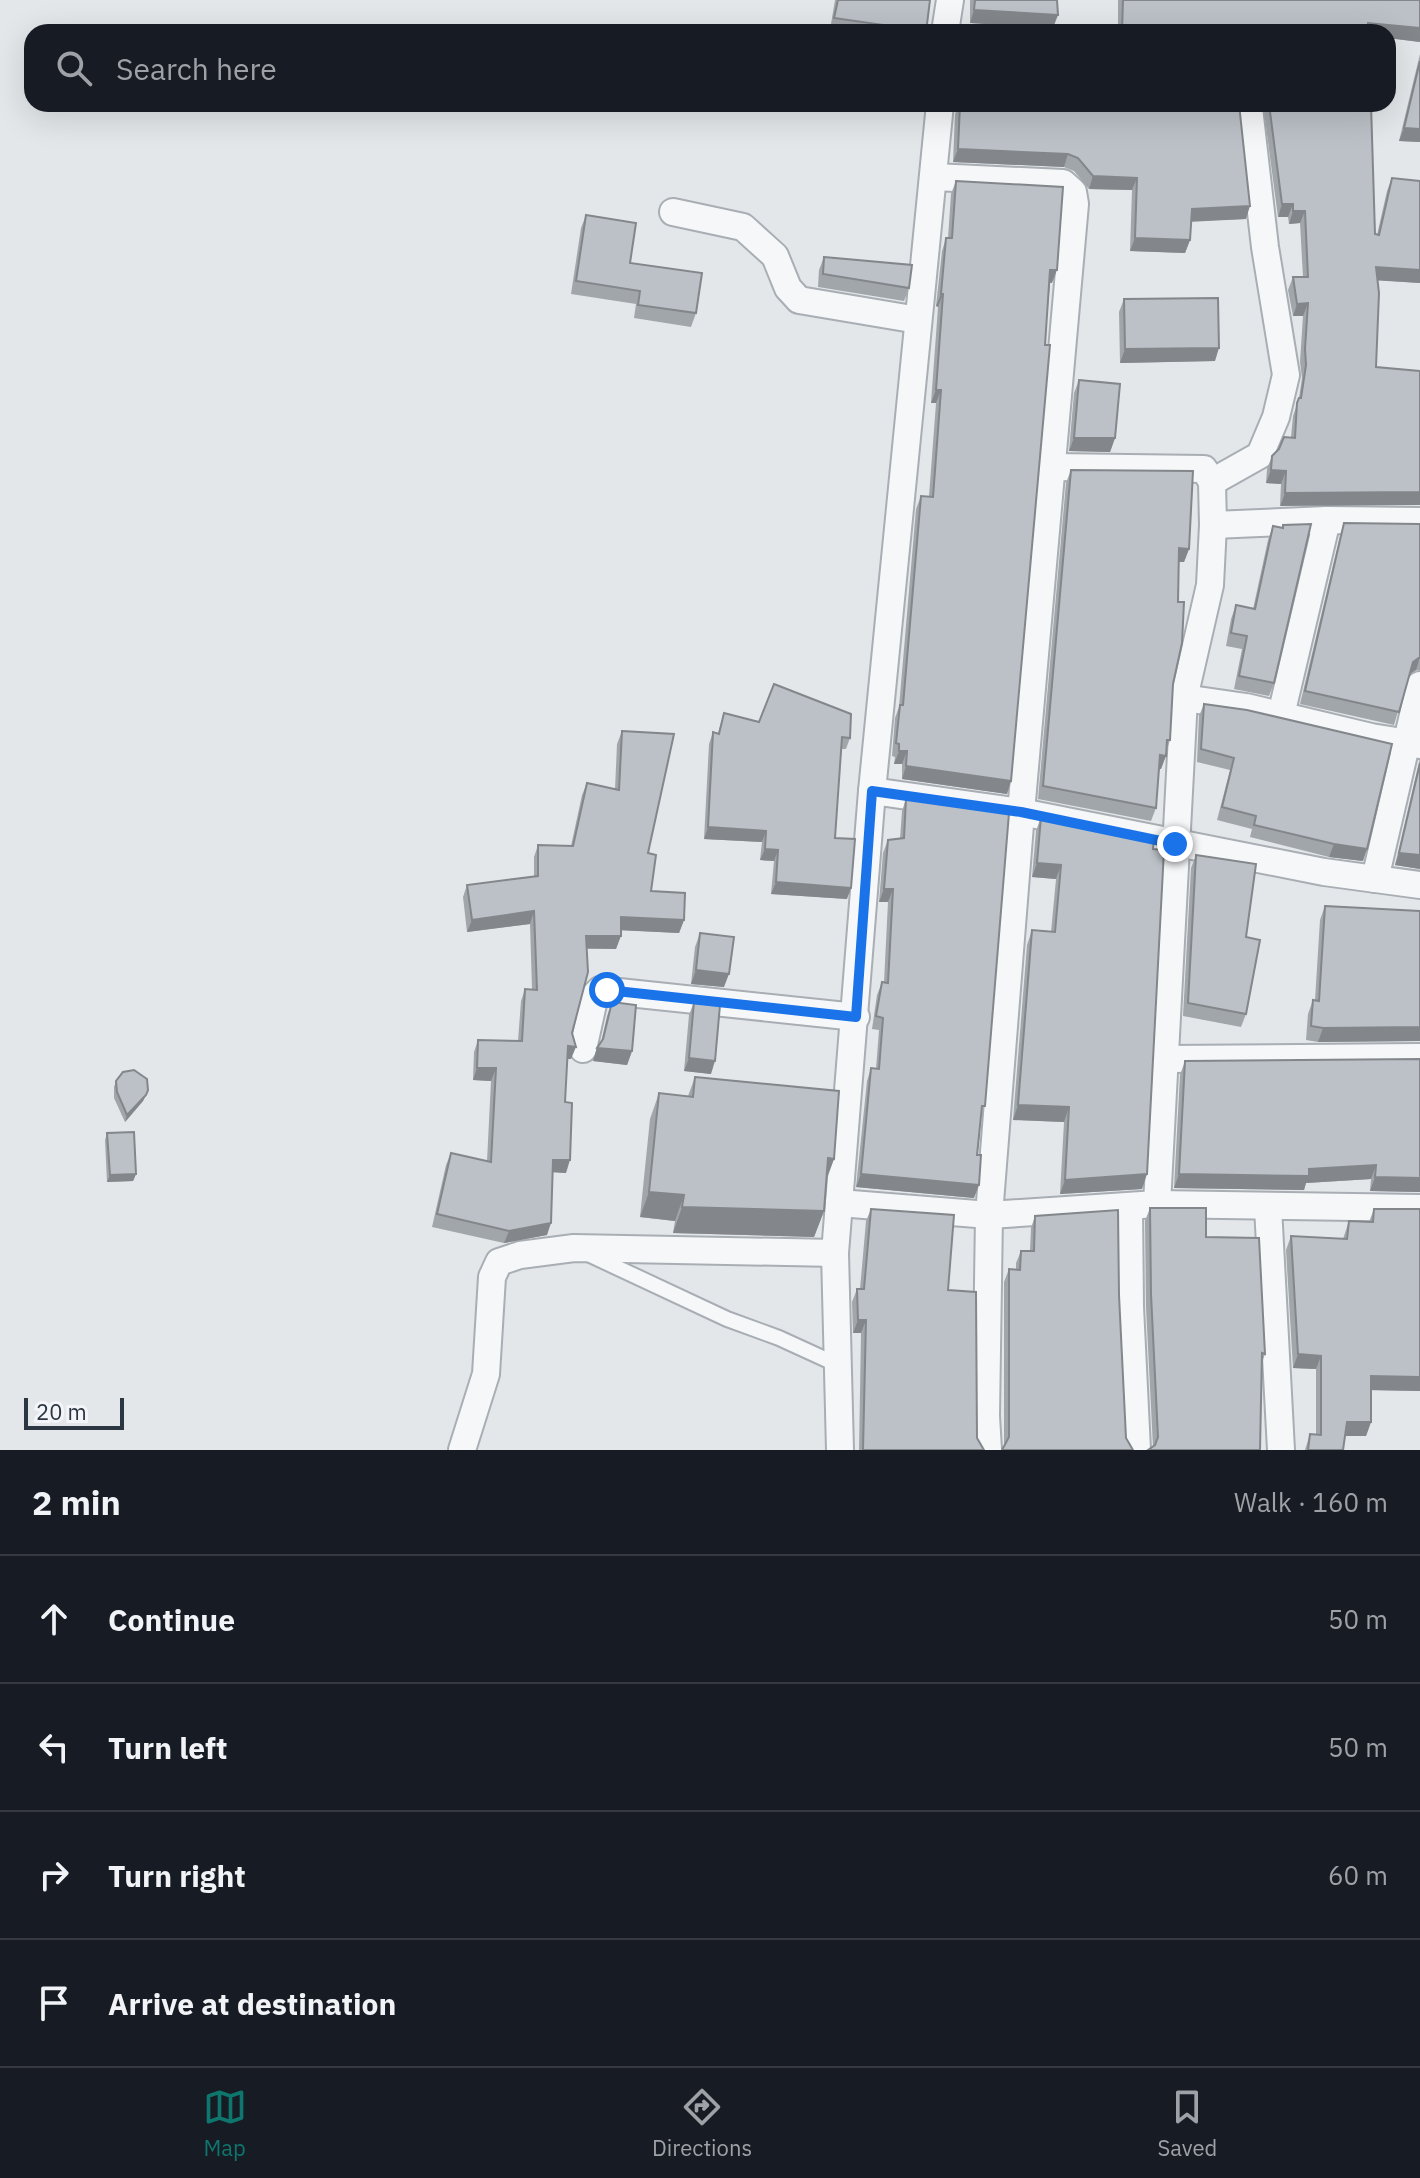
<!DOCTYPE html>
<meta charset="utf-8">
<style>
body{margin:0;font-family:"IBM Plex Sans",sans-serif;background:#242831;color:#f1f3f6}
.scale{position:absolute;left:24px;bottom:20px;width:100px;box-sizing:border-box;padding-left:8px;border:4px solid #2c3642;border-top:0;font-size:22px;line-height:28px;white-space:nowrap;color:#2c3642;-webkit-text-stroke:6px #f3f5f8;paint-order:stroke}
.stop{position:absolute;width:24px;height:24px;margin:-18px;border:6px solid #1a73e8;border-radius:50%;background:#fff}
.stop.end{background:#1a73e8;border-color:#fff;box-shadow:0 2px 8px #0008}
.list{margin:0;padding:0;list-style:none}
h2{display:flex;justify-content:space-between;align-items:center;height:104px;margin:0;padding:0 32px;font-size:34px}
h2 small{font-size:26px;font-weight:400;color:#9ea1a6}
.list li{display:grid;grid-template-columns:52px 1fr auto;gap:24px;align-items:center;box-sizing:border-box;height:128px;padding:0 32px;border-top:2px solid #363941}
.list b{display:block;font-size:30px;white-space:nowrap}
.list em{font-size:26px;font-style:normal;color:#9ea1a6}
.icon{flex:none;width:44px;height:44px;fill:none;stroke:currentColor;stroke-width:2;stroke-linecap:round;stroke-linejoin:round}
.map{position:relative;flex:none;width:1420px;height:1450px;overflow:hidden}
.search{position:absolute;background:#171b24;box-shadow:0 8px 32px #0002;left:24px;right:24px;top:24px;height:88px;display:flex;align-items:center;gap:20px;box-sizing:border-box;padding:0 28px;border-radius:24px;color:#9ea1a6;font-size:30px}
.sheet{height:616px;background:#171b24}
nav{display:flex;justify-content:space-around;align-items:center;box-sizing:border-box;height:112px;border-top:2px solid #363941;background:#171b24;font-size:22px;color:#9ea1a6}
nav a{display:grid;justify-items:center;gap:4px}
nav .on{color:#0f766e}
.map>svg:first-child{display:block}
</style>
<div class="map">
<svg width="1420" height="1450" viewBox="0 0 1420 1450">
<rect width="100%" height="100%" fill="#e3e7ea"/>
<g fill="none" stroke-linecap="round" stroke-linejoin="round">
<g stroke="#a8aeb4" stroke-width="18">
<polyline id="service" points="586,1253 727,1319 779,1338 838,1365"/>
</g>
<g stroke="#a8aeb4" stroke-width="30">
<g id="minor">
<polyline points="945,32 950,0"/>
<polyline points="934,177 1063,183 1073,192 1075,204 1021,812 989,1215 986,1416 988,1450"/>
<polyline points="673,212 743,227 775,256 788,288 799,300 918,320"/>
<polyline points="1053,467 1204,469 1212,482 1213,525 1210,585 1184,698 1157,1204"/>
<polyline points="1212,482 1260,455 1276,417 1286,375 1265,247 1249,108"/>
<polyline points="1213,525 1327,520 1420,521"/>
<polyline points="1184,698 1246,707 1371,737 1420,745"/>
<polyline points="1281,715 1327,520"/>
<polyline points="872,791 1021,812 1324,872 1420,885"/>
<polyline points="1375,879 1420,685"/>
<polyline points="583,1049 595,995 600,990 856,1017"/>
<polyline points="1166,1059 1420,1057"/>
<polyline points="839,1203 989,1215 1157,1204 1420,1208"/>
<polyline points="1129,1207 1130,1307 1137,1450"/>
<polyline points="1268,1207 1281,1450"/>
<polyline points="462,1450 486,1374 492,1277 499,1262 520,1255 574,1248 835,1253"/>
<polyline points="840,1450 835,1253 872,791 940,104"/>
</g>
</g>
<use href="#service" stroke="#f6f7f9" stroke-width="14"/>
<use href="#minor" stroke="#f6f7f9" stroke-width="26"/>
</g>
<g fill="#a1a6ab">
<polygon points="835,0 930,0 926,32 839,32 830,30"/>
<polygon points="970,0 1057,0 1053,28 970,23"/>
<polygon points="1118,0 1420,0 1420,42 1388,38 1388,32 1118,32"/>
<polygon points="1420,54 1420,142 1399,141"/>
<polygon points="959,104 1239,104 1246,219 1191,221 1190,240 1185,253 1130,251 1132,190 1089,189 1074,171 1064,167 953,162 955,114"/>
<polygon points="1263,104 1371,104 1375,234 1377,235 1387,191 1392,178 1420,181 1420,283 1377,280 1280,506 1281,484 1266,483 1267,469 1272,456 1291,437 1293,416 1299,398 1302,378 1300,362 1303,316 1293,316 1288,290 1293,277 1303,277 1300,223 1289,224 1288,217 1278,217"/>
<polygon points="956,181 1052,283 1050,283 1007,794 902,779 902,764 894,764 895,757 892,756 895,718 899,707 916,509 921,496 929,496 936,403 931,403 938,307 936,306 942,251 946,238 948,238 951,194"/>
<polygon points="586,215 630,263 696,313 691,327 634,318 636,304 571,294 581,228"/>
<polygon points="824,257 909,288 904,301 818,287 819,270"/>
<polygon points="1124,299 1215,361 1120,363 1119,312"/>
<polygon points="1079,380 1115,438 1110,452 1069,451 1074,393"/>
<polygon points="1071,470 1189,549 1184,562 1179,562 1170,740 1161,769 1159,769 1156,808 1151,821 1038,799 1066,483"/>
<polygon points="1344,523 1420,524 1420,670 1416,670 1409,674 1394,725 1300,704 1340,536"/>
<polygon points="1283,525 1274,683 1269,696 1234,689 1242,649 1226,646 1231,619 1236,605 1253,609 1268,540 1273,526 1282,528"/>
<polygon points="1204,704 1363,861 1329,857 1250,837 1252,829 1217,820 1230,770 1197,762 1199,716"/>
<polygon points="724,713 759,722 850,738 846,749 841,749 835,838 847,899 771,894 774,861 760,860 762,842 704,839 709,744 713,732 718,733"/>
<polygon points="622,731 648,853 651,891 684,920 679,933 621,930 616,949 587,949 572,1033 571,1059 567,1059 565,1102 566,1173 553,1172 547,1235 504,1243 432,1227 446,1165 451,1153 487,1161 491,1081 473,1080 474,1052 478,1040 518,1041 521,1001 525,989 532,989 530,924 467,932 463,897 467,885 534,877 534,857 538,845 571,846 582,795 587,783 615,789 617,744"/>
<polygon points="1420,758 1420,869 1395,865"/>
<polygon points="906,799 981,1118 974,1198 856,1187 867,1081 871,1068 876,1069 879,1030 872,1029 877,995 882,982 884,982 888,902 879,902 883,853 888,840 900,839 902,811"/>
<polygon points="1041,817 1154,839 1142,1189 1060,1194 1064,1122 1013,1120 1027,945 1032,930 1051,932 1056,879 1032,877 1036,831"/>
<polygon points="1196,855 1246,937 1246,1014 1241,1027 1183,1016 1191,868"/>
<polygon points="1325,906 1420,911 1420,1041 1318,1042 1306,1040 1308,1014 1313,1000 1315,1000 1320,920"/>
<polygon points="700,933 724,987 691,984 695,947"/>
<polygon points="612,1002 632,1051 627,1065 593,1061 597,1048 601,1043 607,1016"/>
<polygon points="694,1002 711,1074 684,1071 689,1015"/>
<polygon points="1420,1059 1420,1192 1370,1191 1371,1179 1306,1183 1304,1190 1174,1188 1180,1075 1185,1061"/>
<polygon points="695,1077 834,1159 827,1179 824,1211 814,1237 673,1233 675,1221 640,1217 650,1119 659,1093 688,1096"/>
<polygon points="116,1081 148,1090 143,1101 125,1122 114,1098 114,1087"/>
<polygon points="107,1133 136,1174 133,1181 107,1182 105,1140"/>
<polygon points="1150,1208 1206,1237 1265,1354 1262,1363 1260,1450 1153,1447 1146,1307 1145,1221"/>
<polygon points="871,1209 948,1290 977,1438 984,1450 859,1450 861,1333 853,1333 852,1302 857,1289 860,1289 866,1221"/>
<polygon points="1374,1209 1420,1209 1420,1391 1371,1390 1371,1422 1366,1436 1345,1436 1343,1450 1305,1450 1310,1434 1316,1434 1316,1369 1293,1368 1286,1250 1291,1236 1343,1239 1349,1221 1369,1222"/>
<polygon points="1035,1216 1119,1295 1126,1438 1004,1446 1004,1282 1009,1269 1016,1270 1016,1263 1021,1251 1030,1251 1031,1228"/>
</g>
<g fill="#83878b">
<polygon points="974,10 1058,15 1053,28 970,23"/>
<polygon points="1368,23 1420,28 1420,42 1388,38 1388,32 1365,32"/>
<polygon points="871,104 914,104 911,110"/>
<polygon points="1404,128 1420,129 1420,142 1399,141"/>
<polygon points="958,149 1068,154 1064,167 953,162"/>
<polygon points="1093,176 1137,178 1132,190 1089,189"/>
<polygon points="1282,204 1293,204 1288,217 1278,217"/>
<polygon points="1250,206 1246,219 1187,222 1192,209"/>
<polygon points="1293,211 1305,211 1300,223 1289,224"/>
<polygon points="1135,238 1190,240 1185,253 1130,251"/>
<polygon points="1376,267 1420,270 1420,283 1371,280"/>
<polygon points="1050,270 1057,270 1052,283 1046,282"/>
<polygon points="941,294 943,294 938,307 936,306"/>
<polygon points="1308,303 1303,316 1293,316 1297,304"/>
<polygon points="1219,348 1215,361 1120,363 1125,349"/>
<polygon points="936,390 941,390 936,403 931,403"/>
<polygon points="1074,438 1115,438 1110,452 1069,451"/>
<polygon points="1271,470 1286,471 1281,484 1266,483"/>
<polygon points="1420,492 1420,505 1280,506 1285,493"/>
<polygon points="1179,548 1189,549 1184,562 1174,562"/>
<polygon points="1420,657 1416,670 1408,675 1413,662"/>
<polygon points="899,751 907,751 902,764 894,764"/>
<polygon points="1160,755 1166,756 1161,769 1155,768"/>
<polygon points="906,766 1011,781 1007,794 902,779"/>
<polygon points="708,827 766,831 762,842 704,839"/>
<polygon points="1334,844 1367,849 1363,861 1329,857"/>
<polygon points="765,849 778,850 774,861 760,860"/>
<polygon points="1399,853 1420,855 1420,869 1395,865"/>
<polygon points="1037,863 1061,865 1056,879 1032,877"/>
<polygon points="776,882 851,888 847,899 771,894"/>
<polygon points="884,889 893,889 888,902 879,902"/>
<polygon points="534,911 530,924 467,932 472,920"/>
<polygon points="621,917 684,920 679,933 616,930"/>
<polygon points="586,936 621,936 616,949 582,948"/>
<polygon points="696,970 729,974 724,987 691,984"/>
<polygon points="1420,1027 1420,1041 1318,1042 1323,1028"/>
<polygon points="568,1046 576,1047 571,1059 564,1059"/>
<polygon points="597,1048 632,1051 627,1065 593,1061"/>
<polygon points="689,1058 715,1061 711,1074 684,1071"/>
<polygon points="477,1068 496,1068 491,1081 473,1080"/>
<polygon points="146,1095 143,1101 125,1122 127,1115"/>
<polygon points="1018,1105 1069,1107 1064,1122 1013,1120"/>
<polygon points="828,1158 834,1159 824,1184"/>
<polygon points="553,1160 570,1160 566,1173 549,1172"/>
<polygon points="1376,1165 1371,1179 1306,1183 1304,1190 1174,1188 1179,1174"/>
<polygon points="136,1174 133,1181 107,1182 110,1175"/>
<polygon points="861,1174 979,1185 974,1198 856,1187"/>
<polygon points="1147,1174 1142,1189 1060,1194 1065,1180"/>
<polygon points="1375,1177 1420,1178 1420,1192 1370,1191"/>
<polygon points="649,1192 684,1195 675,1221 640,1217"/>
<polygon points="682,1207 824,1211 814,1237 673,1233"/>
<polygon points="551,1223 547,1235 504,1243 509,1231"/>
<polygon points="858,1320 866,1320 861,1333 853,1333"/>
<polygon points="1298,1354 1321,1356 1316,1369 1293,1368"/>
<polygon points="1371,1376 1420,1377 1420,1391 1366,1390"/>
<polygon points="1347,1422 1371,1422 1366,1436 1342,1436"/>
</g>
<g fill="#bbc1c7" stroke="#83878b" stroke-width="2">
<polygon points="838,0 930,0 926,32 883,32 884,25 834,18"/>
<polygon points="975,0 1057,0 1058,15 974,10"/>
<polygon points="1123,0 1420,0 1420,28 1368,23 1368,32 1122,32"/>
<polygon points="1420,61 1420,129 1404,128"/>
<polygon points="960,104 1239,104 1250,206 1192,209 1190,240 1135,238 1137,178 1093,176 1078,158 1068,154 958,149"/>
<polygon points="1269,104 1371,104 1375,234 1379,235 1392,178 1420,181 1420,270 1376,267 1379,293 1376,367 1420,371 1420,492 1285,493 1286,471 1271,470 1272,456 1279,449 1284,437 1295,438 1297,403 1299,398 1301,398 1306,365 1305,349 1308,303 1297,304 1293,277 1308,277 1305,211 1293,211 1293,204 1282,204"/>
<polygon points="956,181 1063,187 1057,270 1050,270 1045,345 1050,345 1011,781 906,766 907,751 899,751 899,744 896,743 900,705 903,705 921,496 933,497 941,390 936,390 943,294 941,294 946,238 952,238"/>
<polygon points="586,215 636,223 630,263 702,273 696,313 638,305 640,291 576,281"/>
<polygon points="824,257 912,265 909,288 823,274"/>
<polygon points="1218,298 1219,348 1125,349 1124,299"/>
<polygon points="1079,380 1120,384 1115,438 1074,438"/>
<polygon points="1071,470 1193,471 1189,549 1179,548 1178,602 1184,602 1182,643 1173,684 1170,740 1167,740 1166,756 1160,755 1156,808 1043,786"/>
<polygon points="1344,523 1420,524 1420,657 1413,662 1399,712 1305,691"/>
<polygon points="1311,524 1274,683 1239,676 1247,636 1231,633 1236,605 1255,609 1273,526 1283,528 1283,525"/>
<polygon points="774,684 851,714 850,738 842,737 835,838 855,839 851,888 776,882 778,850 765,849 766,831 708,827 713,732 719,734 724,713 759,722"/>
<polygon points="1204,704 1247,710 1392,744 1367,849 1334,844 1254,825 1256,816 1222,807 1234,758 1201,749"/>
<polygon points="622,731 674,734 648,853 656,855 651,891 685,893 684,920 621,917 621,936 586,936 588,972 572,1033 576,1047 568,1046 565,1102 572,1103 570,1160 553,1160 551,1223 509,1231 437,1214 451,1153 491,1162 496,1068 477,1068 478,1040 522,1041 525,989 537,990 534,911 472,920 467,885 538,876 538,845 573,846 587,783 619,790"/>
<polygon points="1420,763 1420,855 1399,853"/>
<polygon points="906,799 1009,813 985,1106 982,1106 977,1155 981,1155 979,1185 861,1174 871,1068 879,1069 883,1018 876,1016 882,982 888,983 893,889 884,889 888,840 904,838"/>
<polygon points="1041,817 1154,839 1153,849 1164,850 1147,1174 1065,1180 1069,1107 1018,1105 1032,930 1055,932 1061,865 1037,863"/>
<polygon points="1196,855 1256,864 1246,937 1260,940 1246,1014 1188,1003"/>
<polygon points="1325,906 1420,911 1420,1027 1323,1028 1311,1026 1313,1000 1319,1001"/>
<polygon points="700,933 734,937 729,974 696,970"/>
<polygon points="612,1002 636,1005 632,1051 597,1048 603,1039"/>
<polygon points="694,1002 720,1005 715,1061 689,1058"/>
<polygon points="1420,1059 1420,1178 1375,1177 1376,1165 1309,1169 1309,1176 1179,1174 1185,1061"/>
<polygon points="134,1070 147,1079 148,1090 146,1095 127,1115 117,1092 116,1081 123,1072"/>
<polygon points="695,1077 839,1091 834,1159 828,1158 824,1211 682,1207 684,1195 649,1192 659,1093 693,1097"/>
<polygon points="134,1132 136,1174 110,1175 107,1133"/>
<polygon points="1150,1208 1206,1208 1206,1237 1259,1238 1265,1354 1262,1353 1260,1450 1148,1450 1155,1445 1158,1437 1151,1294"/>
<polygon points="871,1209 954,1215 948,1290 976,1292 977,1438 984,1450 863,1450 866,1320 858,1320 857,1289 864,1289"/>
<polygon points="1374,1209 1420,1209 1420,1377 1371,1376 1371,1422 1347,1422 1343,1450 1308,1450 1310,1434 1321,1435 1321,1356 1298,1354 1291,1236 1347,1239 1349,1221 1373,1222"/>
<polygon points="1118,1210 1119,1295 1126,1438 1133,1450 1002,1450 1009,1437 1009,1269 1020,1270 1021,1251 1034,1251 1035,1216"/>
</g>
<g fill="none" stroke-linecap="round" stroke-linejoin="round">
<polyline stroke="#1a73e8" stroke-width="10" points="607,990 856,1017 872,791 1021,812 1175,844"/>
</g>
</svg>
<div class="scale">20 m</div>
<div class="stop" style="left:607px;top:990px"></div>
<div class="stop end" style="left:1175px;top:844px"></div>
<div class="search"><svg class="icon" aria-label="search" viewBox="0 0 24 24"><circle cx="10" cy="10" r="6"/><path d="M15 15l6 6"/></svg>Search here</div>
</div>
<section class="sheet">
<h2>2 min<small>Walk · 160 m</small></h2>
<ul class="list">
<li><svg class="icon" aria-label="ahead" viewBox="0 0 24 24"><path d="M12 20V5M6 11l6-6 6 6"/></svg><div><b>Continue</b></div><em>50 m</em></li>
<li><svg class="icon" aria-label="left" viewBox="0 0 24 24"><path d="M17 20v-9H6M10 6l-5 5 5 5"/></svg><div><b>Turn left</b></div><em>50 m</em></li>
<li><svg class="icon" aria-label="right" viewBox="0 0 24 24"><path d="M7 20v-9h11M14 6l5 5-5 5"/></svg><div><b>Turn right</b></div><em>60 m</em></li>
<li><svg class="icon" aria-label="arrive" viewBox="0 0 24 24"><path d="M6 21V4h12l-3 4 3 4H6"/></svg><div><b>Arrive at destination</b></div></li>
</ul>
</section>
<nav>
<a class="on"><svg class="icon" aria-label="map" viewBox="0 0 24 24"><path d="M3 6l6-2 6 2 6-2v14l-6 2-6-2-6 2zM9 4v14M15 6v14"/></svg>Map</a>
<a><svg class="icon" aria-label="directions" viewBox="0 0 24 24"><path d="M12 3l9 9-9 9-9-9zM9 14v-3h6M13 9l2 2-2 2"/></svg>Directions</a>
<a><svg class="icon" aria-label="saved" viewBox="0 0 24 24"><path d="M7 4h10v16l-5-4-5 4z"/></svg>Saved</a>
</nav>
